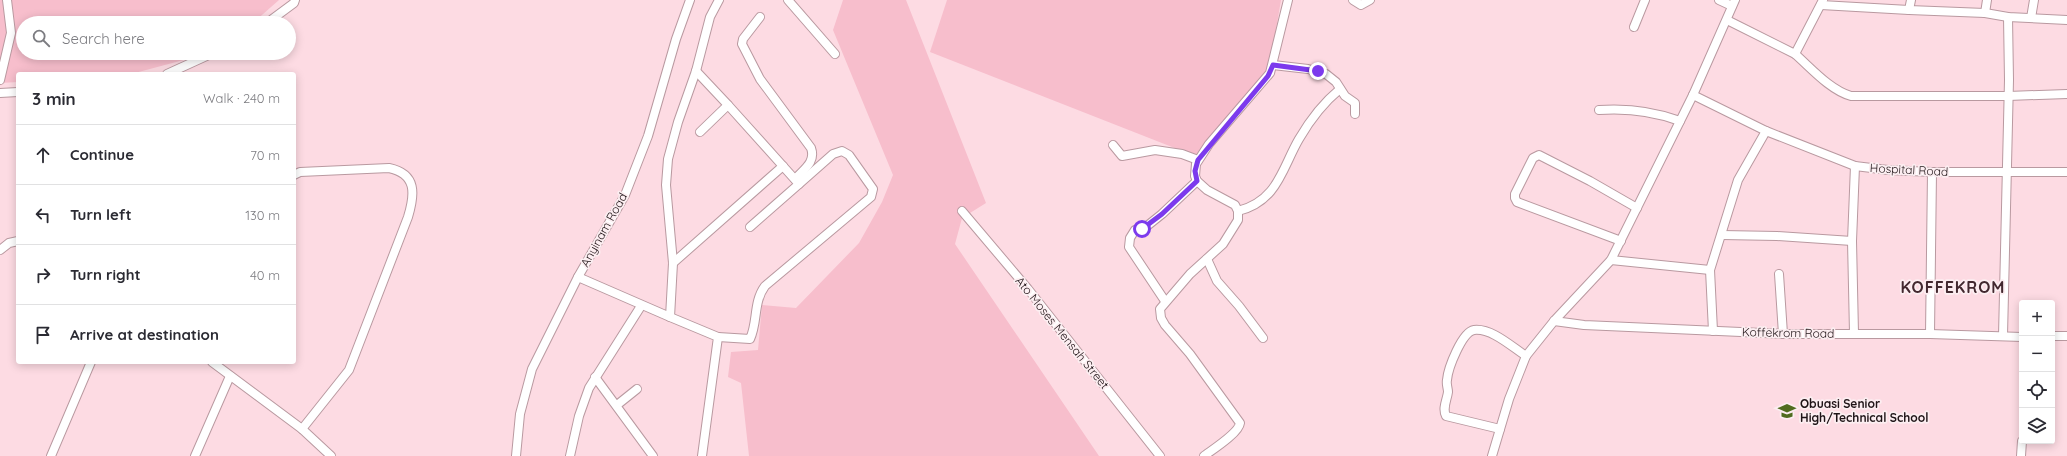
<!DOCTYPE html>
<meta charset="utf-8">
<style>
body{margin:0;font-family:Quicksand,sans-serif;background:#f7f7f7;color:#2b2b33}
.controls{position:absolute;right:12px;bottom:12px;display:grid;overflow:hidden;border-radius:4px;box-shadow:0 2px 10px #0003}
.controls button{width:36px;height:36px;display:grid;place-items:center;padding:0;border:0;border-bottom:1px solid #e1e1e2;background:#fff;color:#2b2b33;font:20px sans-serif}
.stop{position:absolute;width:12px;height:12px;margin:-9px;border:3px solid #7c3aed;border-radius:50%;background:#fff}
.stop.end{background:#7c3aed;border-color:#fff;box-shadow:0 1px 4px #0008}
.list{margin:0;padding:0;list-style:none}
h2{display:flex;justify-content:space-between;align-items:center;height:52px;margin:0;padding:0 16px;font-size:17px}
h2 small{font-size:13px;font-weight:400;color:#7c7c81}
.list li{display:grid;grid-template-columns:26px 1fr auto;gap:12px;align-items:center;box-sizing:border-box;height:60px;padding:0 16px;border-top:1px solid #e1e1e2}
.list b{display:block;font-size:15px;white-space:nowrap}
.list em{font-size:13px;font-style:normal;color:#7c7c81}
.icon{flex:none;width:22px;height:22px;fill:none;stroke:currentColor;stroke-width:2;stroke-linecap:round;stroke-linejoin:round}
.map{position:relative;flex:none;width:2067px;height:456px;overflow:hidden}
.search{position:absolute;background:#fff;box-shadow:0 2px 10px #0003;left:16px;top:16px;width:280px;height:44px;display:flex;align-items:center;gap:10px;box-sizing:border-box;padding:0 14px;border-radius:22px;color:#7c7c81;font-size:15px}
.panel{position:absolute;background:#fff;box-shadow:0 2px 10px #0003;left:16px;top:72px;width:280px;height:292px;border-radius:4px}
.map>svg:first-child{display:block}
</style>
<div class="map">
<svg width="2067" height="456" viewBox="0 0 2067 456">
<rect width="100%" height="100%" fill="#fddbe3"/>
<g fill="#f7becc">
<polygon points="0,0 279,0 253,23 23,23 23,53 210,53 131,74 18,74 18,82 0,83"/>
<polygon points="843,0 906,0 986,203 962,218 955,244 1099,456 749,456 741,383 728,377 731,352 758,350 762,305 796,308 859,243 882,202 893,175 833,30"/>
<polygon points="947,0 1281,0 1269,71 1195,156 930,52"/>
</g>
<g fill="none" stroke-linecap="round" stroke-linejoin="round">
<g stroke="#b999a0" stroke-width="10">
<g id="minor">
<polyline points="788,0 835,54"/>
<polyline points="1353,0 1361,5 1370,0"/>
<polyline points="1719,0 1732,6"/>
<polyline points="1911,0 1909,10 1985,13 2008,17 2067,20"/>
<polyline points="1821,5 1909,10"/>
<polyline points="1985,13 1987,0"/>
<path d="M760,17L743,39L742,44L760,79L811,148C816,162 804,169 795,179"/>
<polyline points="2031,18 2034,0"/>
<polyline points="1727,20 1795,54 1823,0"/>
<polyline points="267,23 294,3 295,0"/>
<polyline points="1634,27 1645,0"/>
<path d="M1795,54C1811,68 1830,90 1851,96H2008L2067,94"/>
<polyline points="1273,65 1308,69 1326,74 1336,82 1345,96 1355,103 1355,114"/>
<path d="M696,71L728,105L799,184L833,154L842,151L849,155L873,189L871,197L765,286C753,302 758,322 750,339L718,337"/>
<polyline points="167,74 213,53"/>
<polyline points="0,80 11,33 7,0"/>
<polyline points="0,93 18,92"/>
<polyline points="1693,95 1766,131 1855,166 1888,170 1932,172 2067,172"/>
<path d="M1599,110C1628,108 1653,111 1680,121"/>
<polyline points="700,132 728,105"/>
<polyline points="1113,145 1122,156 1155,150 1182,154 1198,160"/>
<path d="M294,175L300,172L389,168C417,174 415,194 408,217L349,370L302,429"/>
<polyline points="962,211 1028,289 1160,456"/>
<path d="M1238,211C1278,201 1282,168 1299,139C1310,120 1323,103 1340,89"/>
<polyline points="750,227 799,184"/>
<polyline points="1722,235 1777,236 1852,241"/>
<polyline points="1621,241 1517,202 1515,198 1515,194 1533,158 1539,155 1590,181 1637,208"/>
<polyline points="0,250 9,243 18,241"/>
<polyline points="1207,259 1217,281 1239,306 1263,338"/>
<polyline points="1611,260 1710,270"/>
<polyline points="673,263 783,166"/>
<polyline points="1779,274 1783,334"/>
<polyline points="578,277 670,317 673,263 666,185 668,159 678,122 696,71 710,17 719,0"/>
<polyline points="1165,301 1129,247 1130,238 1135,230 1147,226 1162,214 1197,181"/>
<polyline points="670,317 718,337 702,456"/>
<polyline points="1554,321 1584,325 1783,334 1930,334 2022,337"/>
<polyline points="1713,331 1710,270 1738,180 1766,131"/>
<polyline points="1854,333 1852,241 1855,166"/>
<polyline points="1930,334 1932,172"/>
<polyline points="2003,336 2009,80 2008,17"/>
<polyline points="2052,336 2067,336"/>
<polyline points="212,362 302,429 331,456"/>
<polyline points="595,377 653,456"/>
<polyline points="617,405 637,389"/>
<path d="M1500,429L1446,416C1442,408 1447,400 1448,392C1448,388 1446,384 1447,380C1448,368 1462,332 1474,330C1492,328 1512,347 1526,356"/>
<polyline points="51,456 91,362"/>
<polyline points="195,456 230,376"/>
<polyline points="516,456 520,414 532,369 578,277 625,195 648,136 676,39 690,0"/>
<polyline points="570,456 579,416 589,388 641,306"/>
<path d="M1204,456C1212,450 1239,433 1240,423L1190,354L1165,325L1161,318L1160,309L1190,274L1223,244L1238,220V211L1235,205L1207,190L1197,181L1195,176L1196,164L1209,144L1270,73L1288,0"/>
<polyline points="1492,456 1509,399 1526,356 1554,321 1611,260 1693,95 1735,0"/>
<polyline points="2021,456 2022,441"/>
</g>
</g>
<use href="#minor" stroke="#fff" stroke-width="8"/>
</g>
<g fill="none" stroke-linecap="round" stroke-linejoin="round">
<polyline stroke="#7c3aed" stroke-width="5" points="1142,229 1162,214 1197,181 1195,171 1198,160 1268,76 1273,65 1318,71"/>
</g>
<defs>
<g id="school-bare" transform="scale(1.38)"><path d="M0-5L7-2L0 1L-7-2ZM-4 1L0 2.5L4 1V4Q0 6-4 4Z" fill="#506c1f" stroke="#fceef1" stroke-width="2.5" paint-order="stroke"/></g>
</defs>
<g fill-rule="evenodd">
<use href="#school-bare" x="1787" y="411"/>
</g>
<g text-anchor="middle" stroke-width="3.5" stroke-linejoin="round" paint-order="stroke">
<g font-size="12" fill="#1f1417" stroke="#fceef1">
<text transform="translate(1909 170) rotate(3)" y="4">Hospital Road</text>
<text transform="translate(604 230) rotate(-61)" y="4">Anyinam Road</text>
<text transform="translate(1062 333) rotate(51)" y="4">Ato Moses Mensah Street</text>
<text transform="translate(1788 333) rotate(1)" y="4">Koffekrom Road</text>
</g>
<g font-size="12" font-weight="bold" fill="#1f1417" stroke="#fceef1" text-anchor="start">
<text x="1800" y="408">Obuasi Senior<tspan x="1800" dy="14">High/Technical School</tspan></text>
</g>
<g font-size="16" font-weight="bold" letter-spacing="1" fill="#42282f" stroke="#fceef1">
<text x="1953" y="293">KOFFEKROM</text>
</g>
</g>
</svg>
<div class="controls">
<button>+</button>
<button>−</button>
<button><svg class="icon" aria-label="locate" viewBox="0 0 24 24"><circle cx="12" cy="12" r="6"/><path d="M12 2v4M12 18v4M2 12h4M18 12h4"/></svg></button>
<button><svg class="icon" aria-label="layers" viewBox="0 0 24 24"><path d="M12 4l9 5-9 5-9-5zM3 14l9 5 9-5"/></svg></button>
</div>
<div class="stop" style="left:1142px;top:229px"></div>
<div class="stop end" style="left:1318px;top:71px"></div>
<div class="search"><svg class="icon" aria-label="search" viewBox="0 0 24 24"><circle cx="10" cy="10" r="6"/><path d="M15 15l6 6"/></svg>Search here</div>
<section class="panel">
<h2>3 min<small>Walk · 240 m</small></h2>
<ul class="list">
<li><svg class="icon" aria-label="ahead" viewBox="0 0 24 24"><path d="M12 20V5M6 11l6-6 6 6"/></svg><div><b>Continue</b></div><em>70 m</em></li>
<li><svg class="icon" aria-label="left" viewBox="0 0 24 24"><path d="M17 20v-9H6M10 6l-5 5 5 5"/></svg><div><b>Turn left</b></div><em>130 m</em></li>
<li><svg class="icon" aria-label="right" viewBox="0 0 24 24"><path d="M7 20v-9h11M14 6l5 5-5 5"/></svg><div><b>Turn right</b></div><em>40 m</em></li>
<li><svg class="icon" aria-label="arrive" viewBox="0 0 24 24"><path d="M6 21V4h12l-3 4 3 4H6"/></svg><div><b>Arrive at destination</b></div></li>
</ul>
</section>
</div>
